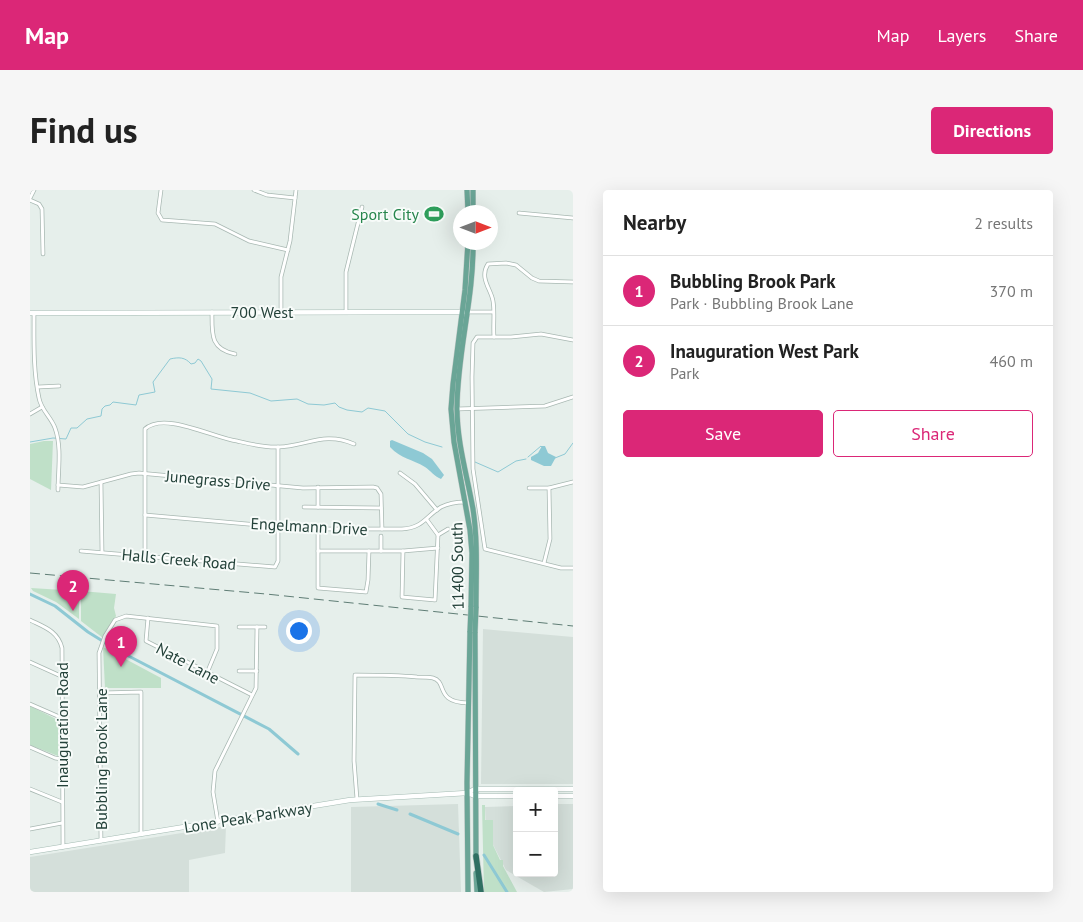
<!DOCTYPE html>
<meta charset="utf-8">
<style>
body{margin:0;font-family:"PT Sans",sans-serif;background:#f6f6f6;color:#222}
.controls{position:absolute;right:15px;bottom:15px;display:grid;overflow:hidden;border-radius:5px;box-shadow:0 5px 20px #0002}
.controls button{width:45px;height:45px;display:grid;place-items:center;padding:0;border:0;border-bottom:1px solid #e0e0e0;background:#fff;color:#222;font:25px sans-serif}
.compass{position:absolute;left:423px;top:15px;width:45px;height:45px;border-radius:50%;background:#fff;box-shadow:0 5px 20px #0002;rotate:90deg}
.you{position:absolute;left:268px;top:440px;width:18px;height:18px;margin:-12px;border:4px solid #fff;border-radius:50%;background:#1a73e8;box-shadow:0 0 0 8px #1a73e833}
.badge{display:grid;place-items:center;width:32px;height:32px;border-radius:50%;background:#db2777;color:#fff;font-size:16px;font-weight:700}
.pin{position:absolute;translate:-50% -41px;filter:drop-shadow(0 1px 2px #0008)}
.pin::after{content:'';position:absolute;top:26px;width:18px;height:15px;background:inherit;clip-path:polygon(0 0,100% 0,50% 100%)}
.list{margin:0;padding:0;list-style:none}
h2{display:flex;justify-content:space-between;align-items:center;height:65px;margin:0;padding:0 20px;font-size:21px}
h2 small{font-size:16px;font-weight:400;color:#767676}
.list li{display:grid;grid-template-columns:32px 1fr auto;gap:15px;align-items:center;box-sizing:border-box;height:70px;padding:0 20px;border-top:1px solid #e0e0e0}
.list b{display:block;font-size:19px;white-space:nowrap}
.list p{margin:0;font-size:16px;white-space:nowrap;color:#767676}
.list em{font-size:16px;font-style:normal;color:#767676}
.actions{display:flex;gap:10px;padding:15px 20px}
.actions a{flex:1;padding:11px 0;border:1px solid #db2777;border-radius:5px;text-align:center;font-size:18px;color:#db2777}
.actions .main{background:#db2777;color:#fff}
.map{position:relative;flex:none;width:543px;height:702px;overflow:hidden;border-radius:5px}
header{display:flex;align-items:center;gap:30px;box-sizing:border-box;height:70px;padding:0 25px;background:#db2777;color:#fff}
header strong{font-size:24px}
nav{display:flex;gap:28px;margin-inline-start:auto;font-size:18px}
.intro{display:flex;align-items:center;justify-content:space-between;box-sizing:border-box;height:120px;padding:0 30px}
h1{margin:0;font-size:35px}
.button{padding:12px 22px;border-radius:5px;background:#db2777;color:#fff;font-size:18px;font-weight:700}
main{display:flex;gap:30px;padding:0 30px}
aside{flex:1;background:#fff;border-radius:5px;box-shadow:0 5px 20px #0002}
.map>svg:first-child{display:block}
</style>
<header>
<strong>Map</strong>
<nav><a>Map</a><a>Layers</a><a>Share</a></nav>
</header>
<div class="intro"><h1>Find us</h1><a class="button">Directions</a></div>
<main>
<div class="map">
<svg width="543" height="702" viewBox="0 0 543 702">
<rect width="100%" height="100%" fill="#e6efeb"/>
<g fill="#d4dfda">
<polygon points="453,439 543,447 543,594 451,594"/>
<polygon points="428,614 431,702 321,702 321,617"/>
<polygon points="524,614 543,614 543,699 514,702 476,680 456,641 455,617 487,616 487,683 524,683"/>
<polygon points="196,636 195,663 159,670 159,702 0,702 0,667"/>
</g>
<g fill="#bfe0c8">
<polygon points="14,251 23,251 21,300 0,289 0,254"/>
<polygon points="1,398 49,401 49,429 26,412 3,401"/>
<polygon points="51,401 86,404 84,418 86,426 73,448 51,431"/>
<polygon points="73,457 131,488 131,498 75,498"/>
<polygon points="0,516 30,531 30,561 28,566 0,555"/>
<polygon points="452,615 455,615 455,630 463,630 463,655 470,670 473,670 473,676 487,702 454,702"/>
</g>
<g fill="#8ec9d4">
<path d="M362,250L393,263L402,269L414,285L411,289C404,286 401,281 395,277C382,269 371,269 360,257V251Z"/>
<polygon points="512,256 515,256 518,263 526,267 521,276 514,276 501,270 501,267 508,263"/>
</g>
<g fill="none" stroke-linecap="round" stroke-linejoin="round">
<g stroke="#8ec9d4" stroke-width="1">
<path d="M0,252L23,248L36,249L41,238H47L57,229L71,226L72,219L75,216L80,215L83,212L106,215L109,205L125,202L123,192L140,169C149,167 155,167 161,174L165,173L168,169L171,171L182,189L181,199L220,203L241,211L267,209L278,214L294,215L305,213L309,217L317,220L332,222L338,218L355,221L378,244L395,252L412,257"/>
<polyline points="498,267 511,256 512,257"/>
<polyline points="525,268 535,264 543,253"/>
<polyline points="445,272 468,282 486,271 496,269"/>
</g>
<g stroke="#8ec9d4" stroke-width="3">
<polyline points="0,404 25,416 58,442 87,460 239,539 268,564"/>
<polyline points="348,614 367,620"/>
<polyline points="380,624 428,644"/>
<polyline points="454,665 477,702"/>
</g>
<g stroke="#a8b8b2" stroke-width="4.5">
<g id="street">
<polyline points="131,0 128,23 132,30 185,34 219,51 258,60"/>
<polyline points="224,0 237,5 265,8"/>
<polyline points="0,8 4,0"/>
<polyline points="0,10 9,14 12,19 13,64"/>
<polyline points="489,23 543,28"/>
<path d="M182,122C182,144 180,159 205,164"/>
<polyline points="251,122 251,87 260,51 266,0"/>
<polyline points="316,122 316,82 332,17"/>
<polyline points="438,122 463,122"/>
<path d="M4,123C4,151 3,180 9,208C11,220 21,227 25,238C32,257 28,281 28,300"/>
<path d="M464,147C463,135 465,123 463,111C461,99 449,88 458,74L476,73L486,75L502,88L509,91L543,92"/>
<polyline points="543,150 511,144 481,147 447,147 443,153 442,187 443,279 455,359 531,378 543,378"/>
<polyline points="8,197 29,196"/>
<polyline points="427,219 515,216 543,207"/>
<polyline points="0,224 12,217"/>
<polyline points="370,283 385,294 407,320"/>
<polyline points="71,292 72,362"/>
<polyline points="28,295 53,297 101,284 109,283 273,298 343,297 347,298 351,304 352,339"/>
<polyline points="288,297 288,317"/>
<polyline points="499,298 519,298 543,292"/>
<polyline points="274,317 351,318"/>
<path d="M115,325L275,339H372C393,338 396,326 411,317C419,313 427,312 435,312"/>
<polyline points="288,339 288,398 336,402 338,390 339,361"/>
<polyline points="408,345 418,339"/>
<polyline points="51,361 245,377 248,371 248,257"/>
<polyline points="288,361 373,361 408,358"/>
<polyline points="351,361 351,346"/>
<polyline points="373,361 372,407 405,410 408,345 397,330"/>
<path d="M115,366V239C134,221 184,248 207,251C220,254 235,258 249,257C277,256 294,241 324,254"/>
<polyline points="514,373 520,349 519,298"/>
<polyline points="118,428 116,451 222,505"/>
<path d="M0,430C14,437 28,441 32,458L33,657"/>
<polyline points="209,437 235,437"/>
<polyline points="0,472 33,487"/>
<polyline points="209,481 227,481"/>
<polyline points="71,503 111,502 111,644"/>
<polyline points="0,514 32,528"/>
<polyline points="0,557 25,568 32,569"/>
<polyline points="0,599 32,612"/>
<path d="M327,609L324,571L325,485C346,485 366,485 387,487C392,487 398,487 403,488C418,492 404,512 438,513"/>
<polyline points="188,632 183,602 185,581 226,498 227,437"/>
<polyline points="0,639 32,633"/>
<polyline points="71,651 69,463 75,446 85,430 96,426 187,436 187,459 177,483"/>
</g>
</g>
<g stroke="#a4bbb3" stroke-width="5.5">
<g id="secondary">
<polyline points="0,123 434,122"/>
<polyline points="437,603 445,606 487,606"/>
<polyline points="524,606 543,606"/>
<polyline points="0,662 320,610 437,603 445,599 543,599"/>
</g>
</g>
<g stroke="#c2cac8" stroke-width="6">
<g id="primary">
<polyline points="437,0 438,22"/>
<polyline points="443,0 443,22"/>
<polyline points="438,52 435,100 423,194 421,219 424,252 440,340 442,363 441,417"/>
<path d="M443,52C444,108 427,163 427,218C427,253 437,285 443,319C448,352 446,385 446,418"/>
<polyline points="445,442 446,669"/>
<polyline points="446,683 447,702"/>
<polyline points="438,702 437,593 440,441"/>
</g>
</g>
<g stroke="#c2cac8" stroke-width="7">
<polyline id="highway" points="446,666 451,702"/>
</g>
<use href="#street" stroke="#fff" stroke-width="3"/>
<use href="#secondary" stroke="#fff" stroke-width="4.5"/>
<use href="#primary" stroke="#6aa596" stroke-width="5"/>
<use href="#highway" stroke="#2f6f62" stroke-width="5.5"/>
<polyline stroke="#5f7d75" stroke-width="1" stroke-dasharray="10 5" stroke-linecap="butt" points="0,383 236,404 543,436"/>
<g stroke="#c2cac8" stroke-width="6" stroke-linecap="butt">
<g id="primary-bridge">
<polyline points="440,441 441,417"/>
<polyline points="445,442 446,418"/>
</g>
</g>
<use href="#primary-bridge" stroke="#6aa596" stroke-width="5"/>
</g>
<defs>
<g id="stadium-bare" transform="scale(1.5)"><path d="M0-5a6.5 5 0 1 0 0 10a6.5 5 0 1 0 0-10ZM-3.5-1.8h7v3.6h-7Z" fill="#2e9e5b" stroke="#f7fbf9" stroke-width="2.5" paint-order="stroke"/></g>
</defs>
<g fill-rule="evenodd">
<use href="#stadium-bare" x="404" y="24"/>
</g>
<g text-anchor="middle" stroke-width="4" stroke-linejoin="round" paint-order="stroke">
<g font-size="16" fill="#27864d" stroke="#f7fbf9" text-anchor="end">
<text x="389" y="30">Sport City</text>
</g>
<g font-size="16" fill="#24423a" stroke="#f7fbf9">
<text x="232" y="128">700 West</text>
<text transform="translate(188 290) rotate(5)" y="6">Junegrass Drive</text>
<text transform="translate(279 336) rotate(3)" y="6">Engelmann Drive</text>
<text transform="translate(149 369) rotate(5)" y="6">Halls Creek Road</text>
<text transform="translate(427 376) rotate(-91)" y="6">11400 South</text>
<text transform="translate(158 473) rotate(28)" y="6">Nate Lane</text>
<text transform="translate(32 535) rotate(-90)" y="6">Inauguration Road</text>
<text transform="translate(71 569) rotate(-90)" y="6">Bubbling Brook Lane</text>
<text transform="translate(218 627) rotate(-9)" y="6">Lone Peak Parkway</text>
</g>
</g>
</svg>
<div class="controls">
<button>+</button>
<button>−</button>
</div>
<svg class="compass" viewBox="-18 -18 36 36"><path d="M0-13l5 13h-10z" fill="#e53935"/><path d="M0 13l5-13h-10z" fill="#767676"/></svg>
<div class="you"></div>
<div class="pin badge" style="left:91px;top:477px">1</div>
<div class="pin badge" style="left:43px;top:421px">2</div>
</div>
<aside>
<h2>Nearby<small>2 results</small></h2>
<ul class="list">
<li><span class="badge">1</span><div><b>Bubbling Brook Park</b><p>Park · Bubbling Brook Lane</p></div><em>370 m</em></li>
<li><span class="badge">2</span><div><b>Inauguration West Park</b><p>Park</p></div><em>460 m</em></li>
</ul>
<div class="actions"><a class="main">Save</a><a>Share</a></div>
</aside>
</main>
